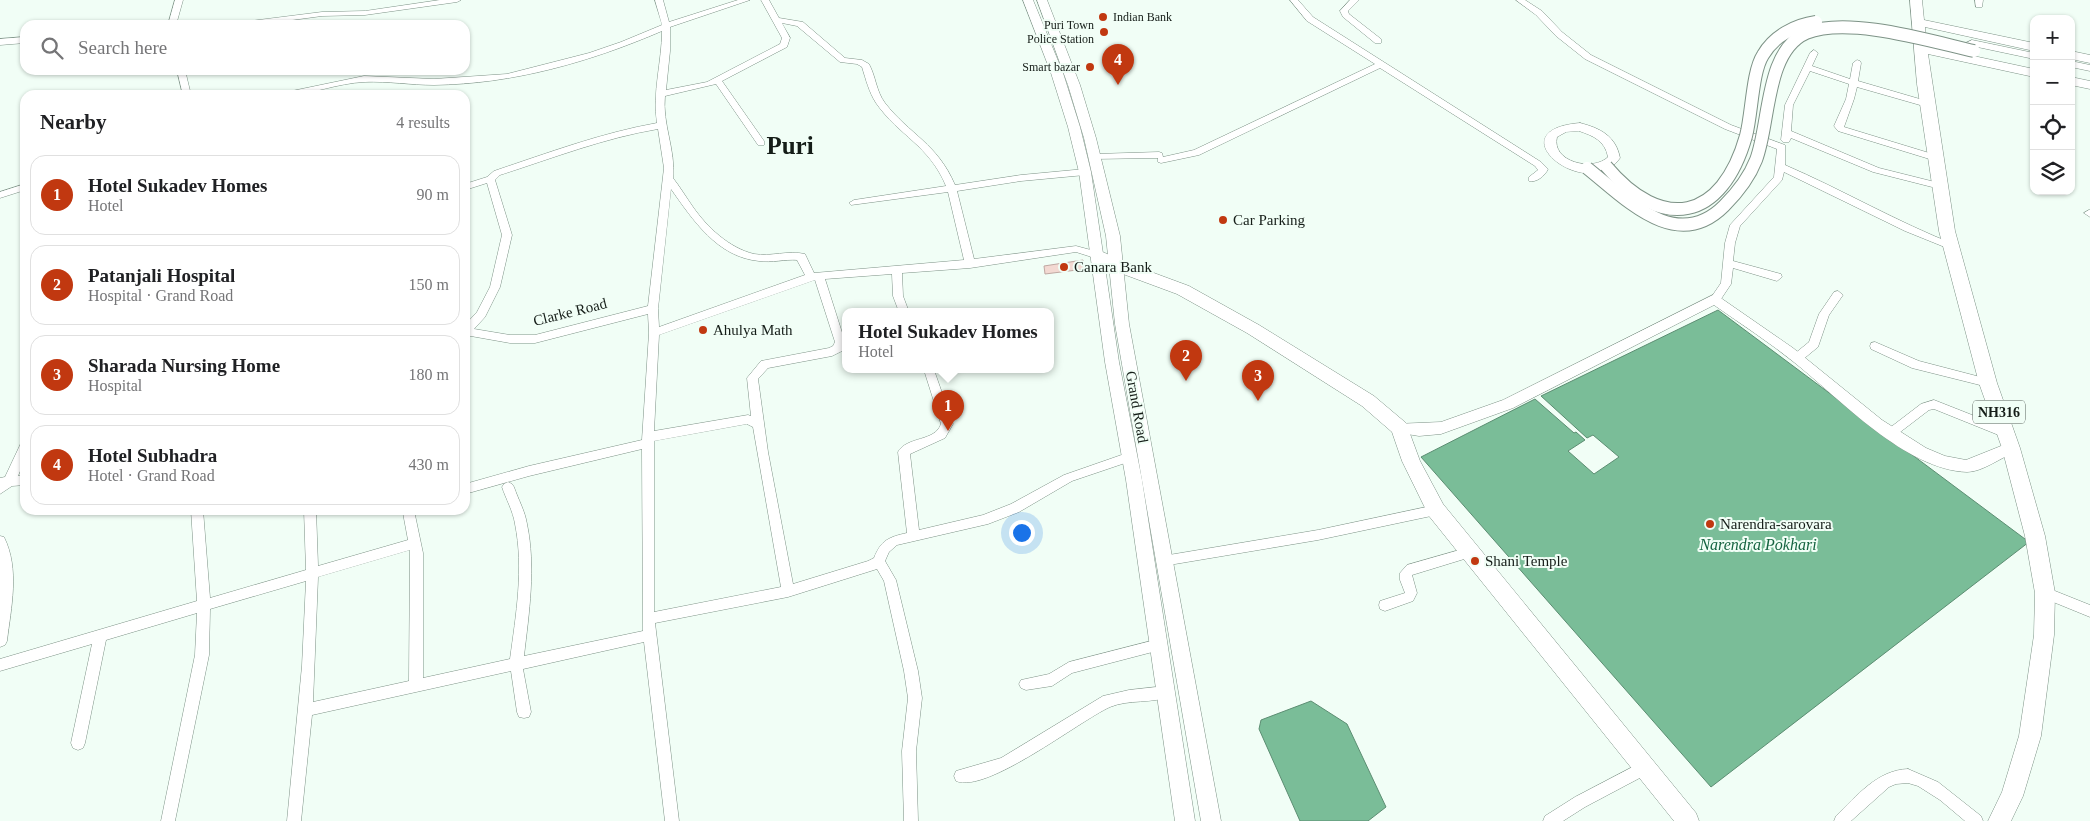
<!DOCTYPE html>
<meta charset="utf-8">
<style>
body{margin:0;font-family:Georgia,serif;background:#f2f2f2;color:#202124}
.controls{position:absolute;right:15px;top:15px;display:grid;overflow:hidden;border-radius:10px;box-shadow:0 1px 4px #0004}
.controls button{width:45px;height:45px;display:grid;place-items:center;padding:0;border:0;border-bottom:1px solid #e0e0e0;background:#fff;color:#202124;font:25px sans-serif}
.you{position:absolute;left:1021px;top:532px;width:18px;height:18px;margin:-12px;border:4px solid #fff;border-radius:50%;background:#1a73e8;box-shadow:0 0 0 8px #1a73e833}
.badge{display:grid;place-items:center;width:32px;height:32px;border-radius:50%;background:#c13810;color:#fff;font-size:16px;font-weight:700}
.pin{position:absolute;translate:-50% -41px;filter:drop-shadow(0 1px 2px #0008)}
.pin::after{content:'';position:absolute;top:26px;width:18px;height:15px;background:inherit;clip-path:polygon(0 0,100% 0,50% 100%)}
.popup{position:absolute;left:842px;top:308px;width:212px;height:65px;box-sizing:border-box;display:grid;place-content:center;border-radius:10px;background:#fff;filter:drop-shadow(0 1px 4px #0005);font-size:16px;white-space:nowrap;color:#757577}
.popup b{font-size:19px;color:#202124}
.popup::after{content:'';position:absolute;left:50%;top:100%;margin-left:-10px;border:10px solid transparent;border-top-color:#fff}
.list{margin:0;padding:0;list-style:none}
h2{display:flex;justify-content:space-between;align-items:center;height:65px;margin:0;padding:0 20px;font-size:21px}
h2 small{font-size:16px;font-weight:400;color:#757577}
.list li{display:grid;grid-template-columns:32px 1fr auto;gap:15px;align-items:center;box-sizing:border-box;height:80px;margin:0 10px 10px;padding:0 10px;border:1px solid #e0e0e0;border-radius:15px}
.list b{display:block;font-size:19px;white-space:nowrap}
.list p{margin:0;font-size:16px;white-space:nowrap;color:#757577}
.list em{font-size:16px;font-style:normal;color:#757577}
.icon{flex:none;width:28px;height:28px;fill:none;stroke:currentColor;stroke-width:2;stroke-linecap:round;stroke-linejoin:round}
.map{position:relative;flex:none;width:2090px;height:821px;overflow:hidden}
.search{position:absolute;background:#fff;box-shadow:0 1px 4px #0004;left:20px;top:20px;width:450px;height:55px;display:flex;align-items:center;gap:12px;box-sizing:border-box;padding:0 18px;border-radius:15px;color:#757577;font-size:19px}
.panel{position:absolute;background:#fff;box-shadow:0 1px 4px #0004;left:20px;top:90px;width:450px;height:425px;border-radius:15px}
.map>svg:first-child{display:block}
</style>
<div class="map">
<svg width="2090" height="821" viewBox="0 0 2090 821">
<rect width="100%" height="100%" fill="#f1fef6"/>
<g fill="#7abd98" stroke="#5c8d72">
<polygon points="1718,310 2029,542 1711,787 1421,457 1535,399 1574,433 1576,432 1585,440 1568,451 1594,474 1619,457 1593,435 1587,438 1541,396"/>
<polygon points="1311,701 1347,724 1386,807 1368,821 1300,821 1259,729 1261,720"/>
</g>
<polygon fill="#f3d9d2" stroke="#c0a8a2" points="1083,260 1085,269 1045,274 1044,266"/>
<g fill="none" stroke-linecap="round" stroke-linejoin="round">
<g stroke="#7d9286" stroke-width="1">
<g id="minor">
<polygon points="175,0 183,0 176,25 168,25"/>
<polygon points="440,0 461,0 457,2 365,15 322,16 255,25 231,25 235,23 322,12 365,11"/>
<path d="M655,0H663L669,22L738,0H750L670,27V51L666,90L707,82L780,44L782,38L761,0H769L779,18L803,22L845,58L862,60L869,64C876,77 876,91 885,103C910,135 937,143 955,185L1021,175L1085,169L1090,172L1085,175L1021,181L957,191L974,259L1076,246L1102,253L1103,255L1102,257L1098,259L1076,252L970,268L902,273L903,296L909,312H899L893,296L892,274L825,279L845,342L842,351L832,356L768,368L758,379L768,452L793,584L868,561L874,558C881,540 889,537 907,533L898,452C907,436 935,442 941,424L924,370H934L953,424L945,438L910,454L919,530L983,515L1011,504L1064,475L1130,452L1134,454L1136,457L1134,460L1072,481L1019,512L988,524L897,545L889,552L885,561L896,580L918,671L922,698L916,751L918,821H904L902,751L908,698L904,671L884,581L877,569L788,597L655,623L679,821H665L644,642L523,669L531,712L529,717L524,718L519,717L517,712L511,671L312,715L301,821H287L302,666L306,581L210,609L209,655L175,821H161L195,655L197,613L106,640L85,743L83,748L78,750L73,748L71,743L92,644L0,671V659L197,601L191,510H203L210,598L306,570L304,510H316L318,566L408,540L403,513L404,510H418L415,515L423,553V678L510,659C516,615 524,568 515,524C513,511 506,499 502,487L504,484L508,482L512,484L514,487C518,499 525,511 527,524C536,567 529,613 524,656L643,631L642,449L529,476L465,494V484L529,466L642,440L649,333L648,314L535,343H510L465,335V325L477,312L490,287L502,235L487,183L465,190V184L487,177L494,171C548,153 601,133 657,123C652,93 662,61 662,31C590,62 513,84 434,85C411,85 388,81 365,82C337,83 311,95 283,95L287,92L364,76L434,79L507,74L589,53L621,42L662,25ZM782,23L797,26L840,62L857,64L862,67C866,80 869,92 876,103C899,136 929,145 946,186L854,200L849,203L851,205L948,192L964,260L814,273L805,254C788,250 771,257 754,254C729,248 707,227 693,207C686,197 680,187 673,178C676,150 662,124 665,96L716,84L758,145H764V141L722,81L787,47L790,38ZM658,129L664,168L648,306L535,335H510L474,329L485,317L500,287L512,235L495,180L500,175C553,158 604,138 658,129ZM671,189C693,220 717,257 759,261C772,263 785,259 797,260L805,275L659,327L658,309ZM815,280L835,342L833,346L829,348L761,361L747,378L751,416L748,415L654,431L659,335ZM747,424L753,427L781,587L654,612V441ZM410,550L409,681L313,702L318,577Z"/>
<path d="M1290,0H1298L1313,17L1541,162L1548,169C1545,176 1536,183 1529,181V177L1538,170L1535,166L1380,68L1199,155L1161,163L1158,162V158L1092,159L1090,157L1095,154L1159,152L1162,153L1163,157L1194,150L1375,64L1307,21Z"/>
<polygon points="1350,0 1359,0 1348,11 1349,14 1381,39 1381,43 1375,43 1343,17 1340,11"/>
<path d="M1516,0H1525L1542,11L1562,32L1591,55L1731,125L1785,145V165C1843,190 1897,222 1956,245L1957,247L1952,250L1905,231L1784,172L1782,180L1740,226L1735,243L1733,261L1781,274L1782,277L1777,281L1733,268L1731,284L1719,302H1711L1710,299L1721,283L1725,243L1730,225L1774,177L1777,149L1725,129L1585,59L1556,36L1536,15Z"/>
<polygon points="1975,0 1983,0 1982,7 1976,7"/>
<polygon points="25,37 25,43 0,45 0,39"/>
<polygon points="1814,50 1818,53 1812,66 1850,79 1853,63 1857,60 1860,61 1861,63 1858,81 1930,102 1931,104 1927,107 1857,87 1854,99 1844,127 1939,156 1941,158 1936,161 1838,131 1834,126 1846,99 1849,84 1810,71 1793,105 1791,131 1879,168 1943,184 1943,188 1940,189 1873,172 1791,138 1789,142 1783,142 1781,140 1785,105 1810,53"/>
<polygon points="177,70 185,70 191,95 183,95"/>
<polygon points="25,184 25,190 0,198 0,192"/>
<polygon points="2089,210 2090,210 2090,217 2084,213"/>
<polygon points="1838,291 1843,295 1829,315 1818,347 1801,361 1793,361 1792,358 1793,355 1809,342 1819,314 1834,292"/>
<polygon points="1875,342 1919,361 1988,379 1994,383 1988,387 1912,368 1871,349 1870,346 1871,343"/>
<polygon points="1934,400 2010,430 2012,433 2010,436 2006,438 1934,409 1929,410 1895,436 1887,436 1885,433 1887,430 1921,404"/>
<polygon points="25,441 25,459 18,476 25,475 25,485 12,486 0,494 0,478 5,477 21,443"/>
<polygon points="1436,505 1440,506 1442,510 1440,514 1436,515 1318,540 1163,566 1159,565 1157,561 1159,557 1163,556 1318,530"/>
<path d="M0,536L4,537C20,569 11,608 7,641L5,645L0,647Z"/>
<polygon points="1470,547 1474,548 1476,552 1474,556 1412,575 1417,593 1413,601 1385,611 1380,609 1379,605 1380,601 1405,593 1400,580 1400,573 1407,565"/>
<polygon points="2045,587 2090,605 2090,617 2041,597 2039,593 2041,589"/>
<polygon points="1159,639 1164,641 1166,645 1164,649 1072,673 1052,686 1026,690 1021,688 1019,684 1021,680 1049,674 1069,662"/>
<path d="M1166,686L1171,688L1173,692L1171,696C1152,704 1129,699 1110,707C1079,721 987,794 956,781L954,776L956,771L1001,758L1103,696L1129,690Z"/>
<polygon points="1646,760 1651,762 1653,767 1651,772 1585,807 1563,821 1543,821 1545,816 1575,797"/>
<path d="M1908,769L1938,782L1981,816L1983,821H1965L1940,800L1918,786L1908,783L1896,784L1889,787L1851,821H1834L1836,816C1857,796 1877,770 1908,769Z"/>
</g>
</g>
<g stroke="#7d9286" stroke-width="1">
<path id="tertiary" d="M1715,294L1793,348L1882,420L1926,448L1945,456L1966,460L2011,442L2016,444L2018,448L2016,452C2001,457 1983,472 1967,472C1906,470 1840,399 1795,363C1769,342 1741,324 1714,305L1513,408L1441,434L1419,436L1395,432L1393,428L1395,424L1441,422L1503,400Z"/>
</g>
<g stroke="#7d9286" stroke-width="1">
<g id="secondary">
<polygon points="1023,0 1033,0 1063,73 1080,127 1091,172 1119,362 1142,480 1195,821 1175,821 1126,480 1105,362 1079,172 1068,127 1051,73"/>
<polygon points="1037,0 1047,0 1080,85 1096,138 1120,236 1129,324 1221,821 1201,821 1115,324 1106,236 1084,138 1068,85"/>
<polygon points="1972,40 2034,53 2034,59 1968,45 1966,43"/>
<polygon points="2071,61 2090,65 2090,71 2071,67"/>
<path d="M1580,123C1600,128 1616,136 1620,158C1588,205 1493,130 1580,123ZM1579,131C1594,136 1605,141 1608,157C1593,172 1551,162 1557,137L1566,132Z"/>
</g>
</g>
<g stroke="#7d9286" stroke-width="1">
<polygon id="primary" points="1098,250 1135,266 1189,286 1259,325 1374,396 1406,423 1420,461 1443,504 1696,813 1699,821 1674,821 1429,516 1402,461 1392,432 1362,406 1247,333 1177,294 1123,274 1092,259 1090,255 1092,251"/>
</g>
<g stroke="#7d9286" stroke-width="1">
<g id="trunk">
<polygon points="1910,0 1922,0 1924,20 2034,43 2034,51 1925,27 1927,46 2034,69 2034,77 1928,54 1955,231 1997,383 2020,448 2045,536 2055,593 2054,635 2041,736 2023,796 2011,821 1988,821 2002,792 2019,736 2034,635 2035,593 2025,536 2002,448 1979,383 1939,231 1917,84"/>
<polygon points="2071,51 2090,55 2090,63 2071,59"/>
<polygon points="2071,77 2090,81 2090,89 2071,85"/>
</g>
</g>
<use href="#minor" fill="#fff" fill-rule="evenodd"/>
<use href="#tertiary" fill="#fff" fill-rule="evenodd"/>
<use href="#secondary" fill="#fff" fill-rule="evenodd"/>
<use href="#primary" fill="#fff" fill-rule="evenodd"/>
<use href="#trunk" fill="#fff" fill-rule="evenodd"/>
<g stroke="#7d9286" stroke-width="14" stroke-linecap="butt">
<g id="secondary-bridge">
<path d="M1606,166C1662,233 1722,221 1746,136C1752,114 1752,72 1763,55C1774,36 1795,25 1816,22"/>
<path d="M1587,168C1625,198 1676,254 1724,206C1737,193 1749,178 1756,160C1770,124 1765,51 1806,33C1848,16 1930,41 1974,51"/>
</g>
</g>
<use href="#secondary-bridge" stroke="#fff" stroke-width="12"/>
</g>
<g fill="#c13810" stroke="#f1fef6" stroke-width="2">
<circle cx="1103" cy="17" r="5"/>
<circle cx="1104" cy="32" r="5"/>
<circle cx="1090" cy="67" r="5"/>
<circle cx="1223" cy="220" r="5"/>
<circle cx="1064" cy="267" r="5"/>
<circle cx="703" cy="330" r="5"/>
<circle cx="1710" cy="524" r="5"/>
<circle cx="1475" cy="561" r="5"/>
</g>
<g text-anchor="middle" stroke-width="4" stroke-linejoin="round" paint-order="stroke">
<g font-size="12" fill="#151d18" stroke="#f1fef6" text-anchor="end">
<text x="1113" y="21" text-anchor="start">Indian Bank</text>
<text x="1094" y="29">Puri Town<tspan x="1094" dy="14">Police Station</tspan></text>
<text x="1080" y="71">Smart bazar</text>
</g>
<rect fill="#f1fef6" stroke="#57605b" stroke-width="1" x="1973" y="400.5" width="52" height="23" rx="4"/>
<g font-size="14" font-weight="bold" fill="#151d18">
<text x="1999" y="417">NH316</text>
</g>
<g font-size="15" fill="#151d18" stroke="#f1fef6" text-anchor="start">
<text x="1233" y="225">Car Parking</text>
<text x="1074" y="272">Canara Bank</text>
<text x="713" y="335">Ahulya Math</text>
<text x="1720" y="529">Narendra-sarovara</text>
<text x="1485" y="566">Shani Temple</text>
</g>
<g font-size="15" fill="#151d18" stroke="#f1fef6">
<text transform="translate(570 312) rotate(-14)" y="5">Clarke Road</text>
<text transform="translate(1137 407) rotate(80)" y="5">Grand Road</text>
</g>
<g font-size="16" font-style="italic" fill="#166441" stroke="#f1fef6">
<text x="1758" y="550">Narendra Pokhari</text>
</g>
<g font-size="25" font-weight="bold" fill="#151d18" stroke="#f1fef6">
<text x="790" y="154">Puri</text>
</g>
</g>
</svg>
<div class="controls">
<button>+</button>
<button>−</button>
<button><svg class="icon" aria-label="locate" viewBox="0 0 24 24"><circle cx="12" cy="12" r="6"/><path d="M12 2v4M12 18v4M2 12h4M18 12h4"/></svg></button>
<button><svg class="icon" aria-label="layers" viewBox="0 0 24 24"><path d="M12 4l9 5-9 5-9-5zM3 14l9 5 9-5"/></svg></button>
</div>
<div class="you"></div>
<div class="pin badge" style="left:948px;top:431px">1</div>
<div class="popup"><b>Hotel Sukadev Homes</b>Hotel</div>
<div class="pin badge" style="left:1186px;top:381px">2</div>
<div class="pin badge" style="left:1258px;top:401px">3</div>
<div class="pin badge" style="left:1118px;top:85px">4</div>
<div class="search"><svg class="icon" aria-label="search" viewBox="0 0 24 24"><circle cx="10" cy="10" r="6"/><path d="M15 15l6 6"/></svg>Search here</div>
<section class="panel">
<h2>Nearby<small>4 results</small></h2>
<ul class="list">
<li><span class="badge">1</span><div><b>Hotel Sukadev Homes</b><p>Hotel</p></div><em>90 m</em></li>
<li><span class="badge">2</span><div><b>Patanjali Hospital</b><p>Hospital · Grand Road</p></div><em>150 m</em></li>
<li><span class="badge">3</span><div><b>Sharada Nursing Home</b><p>Hospital</p></div><em>180 m</em></li>
<li><span class="badge">4</span><div><b>Hotel Subhadra</b><p>Hotel · Grand Road</p></div><em>430 m</em></li>
</ul>
</section>
</div>
